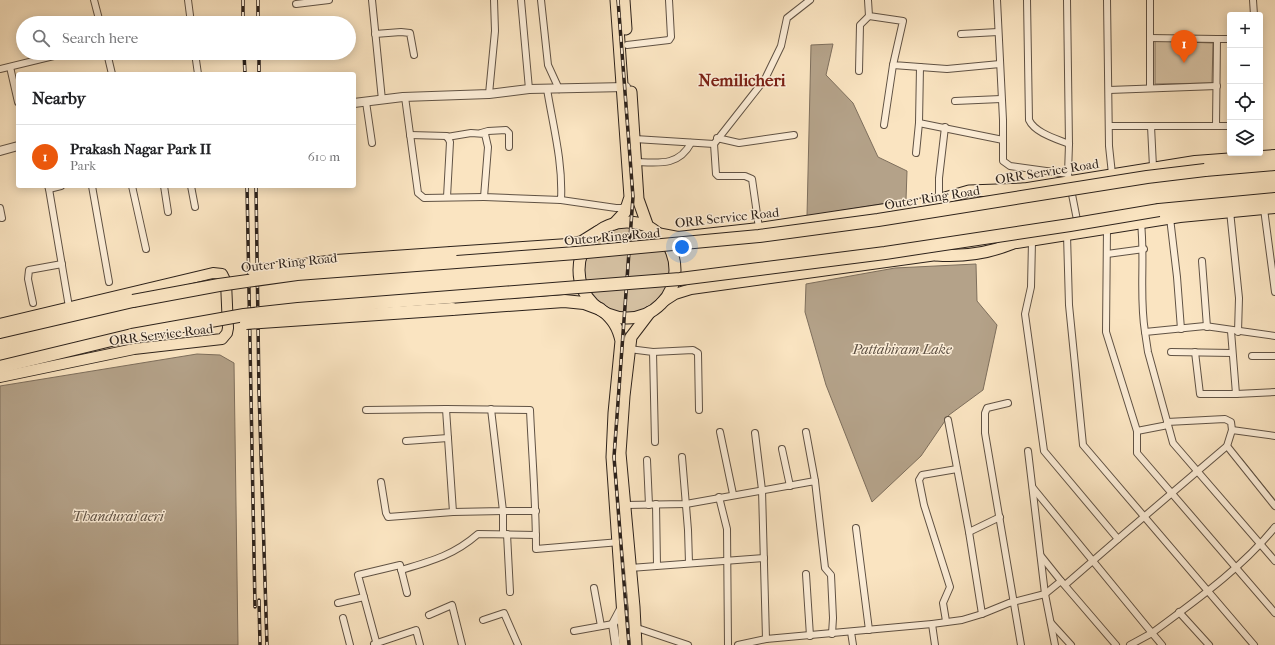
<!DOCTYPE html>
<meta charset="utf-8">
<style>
body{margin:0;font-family:"IM FELL French Canon",serif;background:#f2f2f2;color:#202124}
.controls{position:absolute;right:12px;top:12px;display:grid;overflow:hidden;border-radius:4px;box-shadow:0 2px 10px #0003}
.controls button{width:36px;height:36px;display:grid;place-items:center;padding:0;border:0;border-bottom:1px solid #e0e0e0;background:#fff;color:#202124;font:20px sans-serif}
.you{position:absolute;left:682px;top:247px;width:14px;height:14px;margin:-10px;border:3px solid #fff;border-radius:50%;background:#1a73e8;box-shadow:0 0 0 6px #1a73e833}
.badge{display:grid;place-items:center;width:26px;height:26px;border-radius:50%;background:#ea580c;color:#fff;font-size:13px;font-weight:700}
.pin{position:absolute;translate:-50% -33px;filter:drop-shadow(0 1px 2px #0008)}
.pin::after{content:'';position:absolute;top:21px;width:14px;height:12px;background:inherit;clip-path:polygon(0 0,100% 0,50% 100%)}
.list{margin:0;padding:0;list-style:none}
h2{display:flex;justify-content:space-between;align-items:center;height:52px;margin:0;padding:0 16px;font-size:17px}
h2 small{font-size:13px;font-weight:400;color:#757577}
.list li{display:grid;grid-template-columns:26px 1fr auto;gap:12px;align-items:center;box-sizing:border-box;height:64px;padding:0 16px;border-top:1px solid #e0e0e0}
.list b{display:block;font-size:15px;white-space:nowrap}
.list p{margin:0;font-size:13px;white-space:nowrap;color:#757577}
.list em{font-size:13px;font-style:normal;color:#757577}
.icon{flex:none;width:22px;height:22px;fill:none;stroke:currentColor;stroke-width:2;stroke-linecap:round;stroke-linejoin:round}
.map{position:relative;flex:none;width:1275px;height:645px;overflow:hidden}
.search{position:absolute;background:#fff;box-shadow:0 2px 10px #0003;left:16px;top:16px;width:340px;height:44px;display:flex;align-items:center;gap:10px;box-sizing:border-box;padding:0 14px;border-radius:22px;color:#757577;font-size:15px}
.panel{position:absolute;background:#fff;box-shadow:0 2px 10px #0003;left:16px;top:72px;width:340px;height:116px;border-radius:4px}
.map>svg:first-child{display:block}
</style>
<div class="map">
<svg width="1275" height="645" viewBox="0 0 1275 645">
<rect width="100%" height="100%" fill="#fae4c1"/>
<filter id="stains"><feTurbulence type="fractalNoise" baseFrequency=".005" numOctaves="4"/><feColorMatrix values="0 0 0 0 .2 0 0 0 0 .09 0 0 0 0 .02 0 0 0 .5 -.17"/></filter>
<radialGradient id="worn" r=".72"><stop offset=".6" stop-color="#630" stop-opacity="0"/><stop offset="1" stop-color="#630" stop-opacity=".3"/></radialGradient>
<g fill="#d7c3a5" stroke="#827260">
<polygon points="1155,41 1213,43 1212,83 1155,84"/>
<circle cx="627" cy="269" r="44"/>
</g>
<g fill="#b4a289" stroke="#7e6f5d">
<polygon points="833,44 826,75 853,103 878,157 907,171 906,200 807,216 811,45"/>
<polygon points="976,264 977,301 997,325 983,390 949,415 921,456 872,502 826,385 805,312 806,284 895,268"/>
<polygon points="197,354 220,355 234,363 238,645 0,645 0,386"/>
</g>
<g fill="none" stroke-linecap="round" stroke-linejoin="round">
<polyline stroke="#7e6f5d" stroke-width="2" points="1241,459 1275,501"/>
<g stroke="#605244" stroke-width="8">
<g id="minor">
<polyline points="94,0 100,23"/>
<polyline points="188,0 191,23"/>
<polyline points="372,0 382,100"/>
<polyline points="521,0 529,89"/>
<polyline points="541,0 548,65 559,89"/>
<polyline points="868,0 869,16 903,21 893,65 947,69 1000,64"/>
<polyline points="997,0 1003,120 1003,161 1010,166 1068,174"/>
<path d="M1027,0L1029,120C1035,133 1057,139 1069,144"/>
<polyline points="1067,0 1069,144 1068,174 1078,225"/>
<polyline points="1107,0 1109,146 1112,174"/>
<polyline points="1150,0 1150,88"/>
<polyline points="1253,0 1254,15"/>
<polyline points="296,4 329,0"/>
<polyline points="375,34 401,32 410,33 414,55"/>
<polyline points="961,34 998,32"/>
<polyline points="1150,38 1217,39 1216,126"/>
<polyline points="1217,39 1230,39"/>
<polyline points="627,45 669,40 671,37 669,0"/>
<polyline points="107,53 112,74"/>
<polyline points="195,53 198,74"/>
<polyline points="10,67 18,102"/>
<polyline points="920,67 919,123 1003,140"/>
<polyline points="0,69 66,53"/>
<polyline points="859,71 860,25 869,16"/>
<polyline points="1109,90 1217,86"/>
<polyline points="489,94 495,31 494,0"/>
<polyline points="405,97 418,193 424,198 484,197"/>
<polyline points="955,101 1001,99"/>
<polyline points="366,102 372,143"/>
<polyline points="884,125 893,65"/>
<polyline points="1109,126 1230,126"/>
<polyline points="1151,126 1153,167"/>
<polyline points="481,133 488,131 506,130 509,133 509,147"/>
<polyline points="410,135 447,136 450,142 447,197"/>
<path d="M447,137L471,133L485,134L488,147L484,197L561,200C563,162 553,126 547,89"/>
<polyline points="717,138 739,143 794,135"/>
<polyline points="635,139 714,144 765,79 781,46 787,18 810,0"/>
<polyline points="714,144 716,174 718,176 745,176 752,179 759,228"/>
<polyline points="916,153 919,123"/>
<path d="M637,162C659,163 679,166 691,143"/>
<polyline points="48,186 49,189 61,186"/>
<polyline points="92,186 109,282"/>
<polyline points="132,186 146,249"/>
<polyline points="164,186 168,212"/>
<polyline points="191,186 195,207"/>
<polyline points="49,189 69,307"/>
<polyline points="939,198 939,178 945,127"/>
<polyline points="561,200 616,208 622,208 628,204"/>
<polyline points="0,208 2,218"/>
<polyline points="1264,209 1275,292"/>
<polyline points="1230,211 1239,298 1238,332"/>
<polyline points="1170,218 1177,277 1181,329"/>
<path d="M1141,223C1145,260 1139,296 1145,332"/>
<polyline points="1107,228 1106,332 1137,431 1137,453 1275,613"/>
<polyline points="1067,235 1069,305 1083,445 1254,645"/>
<polyline points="1032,241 1031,287 1025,314 1044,451 1118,539 1227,446 1232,430 1275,436"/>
<polyline points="1107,254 1144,249"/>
<polyline points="1202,261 1207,327"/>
<polyline points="33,303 28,279 29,270 62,264"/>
<polyline points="1231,331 1236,394"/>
<polyline points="1275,336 1205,326 1145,332 1148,352 1173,443 1275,561"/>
<polyline points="629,349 653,352 655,442"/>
<polyline points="653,352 693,350 698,353 699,410"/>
<polyline points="1171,352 1232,353"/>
<polyline points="1195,352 1200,394 1236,394 1275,392"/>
<polyline points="1252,356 1275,356"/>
<polyline points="1008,403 987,408 985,413 985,433 1021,645"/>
<path d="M446,409L530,410C532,456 536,502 536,549L620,542"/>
<polyline points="366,410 446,409 453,512 388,517 386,513 381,482"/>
<polyline points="948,420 969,532 1000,517"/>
<polyline points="1167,422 1225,419 1231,422 1232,430"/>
<polyline points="1137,431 1168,425"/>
<polyline points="720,432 733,494"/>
<polyline points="806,432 815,481"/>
<polyline points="755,433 762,490 766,639 932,624 962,620 982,614"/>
<polyline points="406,441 448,438"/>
<polyline points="1227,446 1275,506"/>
<polyline points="782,449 790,486"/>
<polyline points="1028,451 1045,594 1055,645"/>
<polyline points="682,457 688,530 689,563"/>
<polyline points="647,460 649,505"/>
<path d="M1033,488L1152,633C1195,601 1241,569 1275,527"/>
<polyline points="719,497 727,529 728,645"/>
<polyline points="656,504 657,565"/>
<polyline points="625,505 686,504 815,481 825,568 831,575 833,618 832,634"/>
<polyline points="453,512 503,511 491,409"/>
<polyline points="856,528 869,630"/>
<polyline points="969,532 982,614 1009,603 1045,594 1061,581 1041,556"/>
<polyline points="503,534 503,511 536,511"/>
<polyline points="507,534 510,592"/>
<polyline points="630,568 764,558"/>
<path d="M401,570C432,561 454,555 478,534L536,535"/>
<polyline points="806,574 810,636"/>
<polyline points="1061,581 1116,645"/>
<polyline points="1065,585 1118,539"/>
<polyline points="594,588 601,626"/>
<polyline points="338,603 364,597"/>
<polyline points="1179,612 1209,645"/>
<polyline points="429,615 452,605 462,645"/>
<polyline points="343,618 350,645"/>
<polyline points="483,620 504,613 518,645"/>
<polyline points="946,621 943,603 950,587 924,505 919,480 922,475 957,469"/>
<polyline points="1051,623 1071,645"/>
<polyline points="932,624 935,645"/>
<polyline points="640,629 688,645"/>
<polyline points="574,631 613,624"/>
<polyline points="851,632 853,645"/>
<polyline points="374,644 416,630 420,645"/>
<polyline points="377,645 358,575 400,565 407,593"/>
<polyline points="738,645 766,639"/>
<polyline points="1130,645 1152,633 1162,645"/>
</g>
</g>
<g stroke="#605244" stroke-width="10">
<g id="tertiary">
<polyline points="354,103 403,97 489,94 529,89 626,87"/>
<polyline points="0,151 18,146"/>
<polyline points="616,645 613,624 621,609"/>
</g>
</g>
<g stroke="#2d221b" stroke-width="12">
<g id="primary">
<polyline points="1015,190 1195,161 1275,155"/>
<polyline points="657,233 678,237 759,228 932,202"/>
<polyline points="1004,245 1180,217 1275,208"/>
<polyline points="661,303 675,294 691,289 944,254"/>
<polyline points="0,324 213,273 222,274 226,282 228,328 227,333 222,339 134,349 0,377"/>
</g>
</g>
<g stroke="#2d221b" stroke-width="13">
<g id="trunk">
<polyline points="624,0 626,29"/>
<polyline points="631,92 638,199 648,227"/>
<polyline points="924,204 969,191 1023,189"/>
<circle cx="627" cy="270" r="48"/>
<polyline points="614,224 625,212 630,197 616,0"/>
<path d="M936,255C963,257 986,254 1011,244"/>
<path d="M603,311C613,320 618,327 621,341L614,413L612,457L625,645"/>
<polyline points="636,645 634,607 620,453 624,396 631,337 650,312"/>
</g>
</g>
<g stroke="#2d221b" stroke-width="14">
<g id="motorway">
<polyline points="1205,170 1275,164"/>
<polyline points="1159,210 1275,199"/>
<polyline points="451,253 568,245 582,242 598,232"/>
<polyline points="452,309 564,301 584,303 600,309"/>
<polyline points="0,332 133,301"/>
<polyline points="0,367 132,335"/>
</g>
</g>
<use href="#minor" stroke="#fcedd7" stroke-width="6"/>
<use href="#tertiary" stroke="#fcedd7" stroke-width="8"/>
<use href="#primary" stroke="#fae4c1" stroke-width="10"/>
<use href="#trunk" stroke="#fae4c1" stroke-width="11"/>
<use href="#motorway" stroke="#fae4c1" stroke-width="12"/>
<g stroke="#2d221b" stroke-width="3.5">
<g id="rail">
<polyline points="243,0 243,23"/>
<polyline points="258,0 258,23"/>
<polyline points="618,0 633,197 614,457 629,645"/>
<polyline points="244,53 245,74"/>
<polyline points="259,53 259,74"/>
<polyline points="247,186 255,607"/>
<polyline points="256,186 259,391 267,645"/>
<polyline points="259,600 260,645"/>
</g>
</g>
<use href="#rail" stroke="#fcedd7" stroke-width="2" stroke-dasharray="6" stroke-linecap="butt"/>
<g stroke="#2d221b" stroke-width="14" stroke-linecap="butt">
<g id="motorway-bridge">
<polyline points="254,271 336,261 451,253"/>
<polyline points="133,301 219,285 297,274 576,253 759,236 878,220 1147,177 1205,170"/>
<polyline points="246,323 452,309"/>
<polyline points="132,335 244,315 298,309 680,279 885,253 1070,225 1159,210"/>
</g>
</g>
<use href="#motorway-bridge" stroke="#fae4c1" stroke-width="12"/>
</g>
<g text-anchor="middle" stroke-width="3" stroke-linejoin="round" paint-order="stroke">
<g font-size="13" fill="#2d221b" stroke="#fcedd7">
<text transform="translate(1047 171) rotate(-9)" y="5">ORR Service Road</text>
<text transform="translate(932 197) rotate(-9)" y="5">Outer Ring Road</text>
<text transform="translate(727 217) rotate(-6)" y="5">ORR Service Road</text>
<text transform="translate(612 236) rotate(-5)" y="5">Outer Ring Road</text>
<text transform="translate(289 262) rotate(-6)" y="5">Outer Ring Road</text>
<text transform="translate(161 334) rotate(-7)" y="5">ORR Service Road</text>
</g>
<g font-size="14" font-style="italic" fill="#5c4f42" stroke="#fcedd7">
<text x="902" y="354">Pattabiram Lake</text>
<text x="118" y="521">Thandurai aeri</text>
</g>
<g font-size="17" font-weight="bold" fill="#7a1f14" stroke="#fcedd7">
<text x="742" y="86">Nemilicheri</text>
</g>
</g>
<rect width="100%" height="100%" filter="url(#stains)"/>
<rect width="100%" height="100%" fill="url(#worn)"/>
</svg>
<div class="controls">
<button>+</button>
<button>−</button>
<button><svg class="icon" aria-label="locate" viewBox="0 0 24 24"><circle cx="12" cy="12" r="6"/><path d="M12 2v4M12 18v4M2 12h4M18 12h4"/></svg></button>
<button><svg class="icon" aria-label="layers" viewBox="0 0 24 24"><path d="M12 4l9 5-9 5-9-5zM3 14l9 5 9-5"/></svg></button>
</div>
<div class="you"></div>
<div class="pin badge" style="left:1184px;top:63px">1</div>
<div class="search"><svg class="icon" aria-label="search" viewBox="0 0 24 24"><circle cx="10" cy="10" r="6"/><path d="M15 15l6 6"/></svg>Search here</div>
<section class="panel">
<h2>Nearby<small></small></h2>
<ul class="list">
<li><span class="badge">1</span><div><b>Prakash Nagar Park II</b><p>Park</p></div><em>610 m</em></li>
</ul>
</section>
</div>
